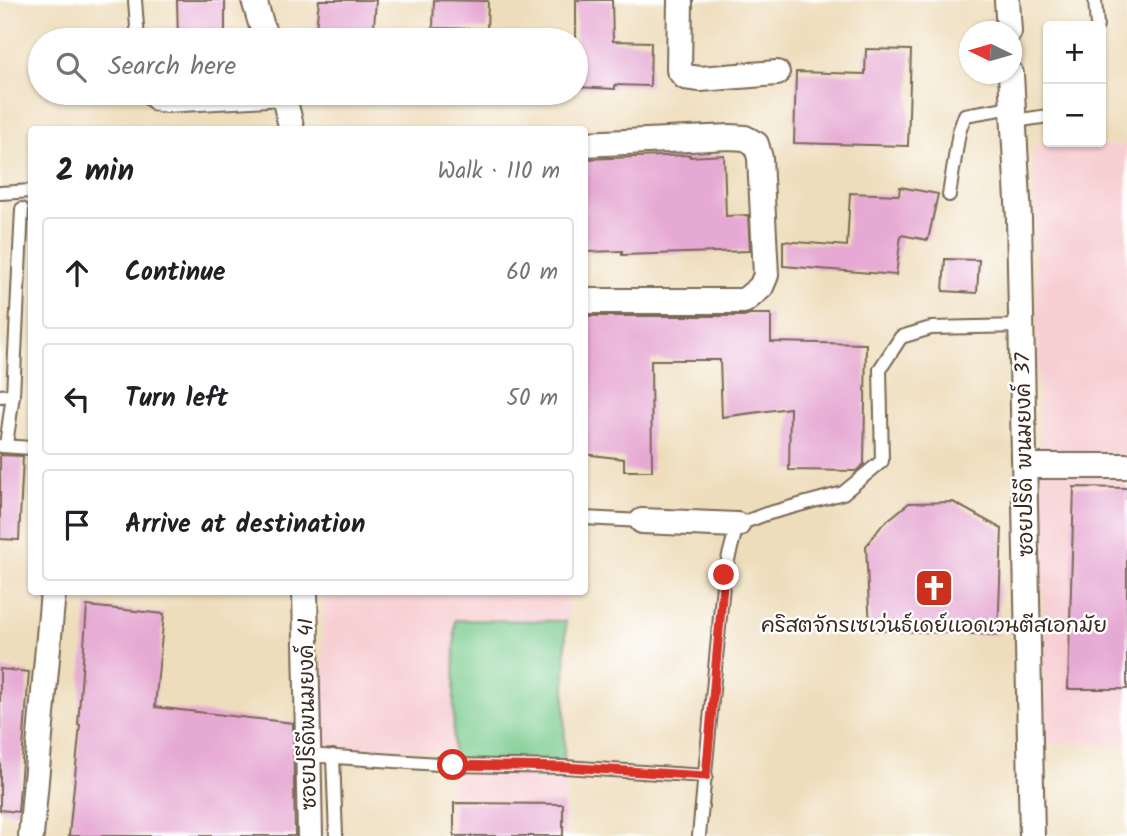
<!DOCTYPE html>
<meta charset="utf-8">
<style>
body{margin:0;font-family:Kalam,"Playpen Sans Thai",sans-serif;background:#f6f6f6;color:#202124}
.controls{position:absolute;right:21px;top:21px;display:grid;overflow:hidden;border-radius:7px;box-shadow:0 2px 5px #0004}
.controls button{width:63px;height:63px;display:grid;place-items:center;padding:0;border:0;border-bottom:2px solid #e0e0e0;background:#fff;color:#202124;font:35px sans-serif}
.compass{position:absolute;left:959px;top:21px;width:63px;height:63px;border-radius:50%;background:#fff;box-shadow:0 2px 5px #0004;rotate:275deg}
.stop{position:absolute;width:21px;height:21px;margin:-16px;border:5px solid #d93025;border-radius:50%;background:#fff}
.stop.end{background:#d93025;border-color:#fff;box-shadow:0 2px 7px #0008}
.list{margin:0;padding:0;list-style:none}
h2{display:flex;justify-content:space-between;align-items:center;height:91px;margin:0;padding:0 28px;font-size:30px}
h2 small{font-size:23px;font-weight:400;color:#757577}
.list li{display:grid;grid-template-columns:46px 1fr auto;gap:21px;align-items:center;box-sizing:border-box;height:112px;margin:0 14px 14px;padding:0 14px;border:2px solid #e0e0e0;border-radius:7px}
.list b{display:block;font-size:26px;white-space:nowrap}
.list em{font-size:23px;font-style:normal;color:#757577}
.icon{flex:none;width:38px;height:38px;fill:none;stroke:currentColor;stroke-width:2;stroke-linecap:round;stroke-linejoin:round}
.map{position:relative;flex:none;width:1127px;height:836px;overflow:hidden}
.search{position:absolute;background:#fff;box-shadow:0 2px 5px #0004;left:28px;top:28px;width:560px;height:77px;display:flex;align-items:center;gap:18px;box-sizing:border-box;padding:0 24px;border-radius:38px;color:#757577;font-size:26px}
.panel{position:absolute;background:#fff;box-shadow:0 2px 5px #0004;left:28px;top:126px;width:560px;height:469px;border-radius:7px}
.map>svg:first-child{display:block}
</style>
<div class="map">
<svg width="1127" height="836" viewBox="0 0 1127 836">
<rect width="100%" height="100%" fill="#fff"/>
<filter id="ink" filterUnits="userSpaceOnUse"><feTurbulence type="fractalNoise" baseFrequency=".0143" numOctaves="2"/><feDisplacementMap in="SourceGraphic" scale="14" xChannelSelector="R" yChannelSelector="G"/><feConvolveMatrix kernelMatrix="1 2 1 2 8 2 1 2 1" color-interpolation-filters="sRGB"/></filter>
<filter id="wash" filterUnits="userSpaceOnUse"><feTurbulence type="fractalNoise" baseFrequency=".00686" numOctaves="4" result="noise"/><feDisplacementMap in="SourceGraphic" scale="28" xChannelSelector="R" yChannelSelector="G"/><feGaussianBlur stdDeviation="1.57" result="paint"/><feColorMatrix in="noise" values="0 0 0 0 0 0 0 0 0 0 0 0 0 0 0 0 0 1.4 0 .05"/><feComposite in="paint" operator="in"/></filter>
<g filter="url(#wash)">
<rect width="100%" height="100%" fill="#edb"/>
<g fill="#f7cfd3">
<polygon points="1127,145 1127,745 1046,743 1033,146"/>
<polygon points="324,592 568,592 566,836 448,836 453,752 321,746"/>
</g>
<polygon fill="#78ca8c" stroke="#5a7a55" stroke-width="2" points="455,620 566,621 564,767 453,765"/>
<g id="blocks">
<g fill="#e6a9d3">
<polygon points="177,0 225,0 225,40 178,40"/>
<polygon points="319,0 376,0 373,40 315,40"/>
<polygon points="434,0 488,1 487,29 433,28"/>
<polygon points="576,0 612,0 613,41 651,42 650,86 615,85 615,89 576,87"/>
<polygon points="866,49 911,50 908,146 794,143 796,72 865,74"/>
<polygon points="690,155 690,157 724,155 726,216 748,215 750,251 622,255 622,251 585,252 584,159"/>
<polygon points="900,187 938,194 928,240 901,235 896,275 783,266 783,241 847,246 850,193 899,195"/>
<polygon points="945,259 979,260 977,293 943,291"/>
<polygon points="750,314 771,314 771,342 866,344 864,464 856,471 789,470 790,408 722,417 720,360 651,360 652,471 624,471 624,459 584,454 584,316 744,316"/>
<polygon points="0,455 23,456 19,540 0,539"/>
<polygon points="1074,487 1127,488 1127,689 1068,689"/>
<polygon points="953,502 1002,529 998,635 870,630 866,546 883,524 909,503"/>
<polygon points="87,606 164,614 155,707 293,723 295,836 69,836 80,725 78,725"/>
<polygon points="0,669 29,672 18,812 0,810"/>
<polygon points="454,803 563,804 563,836 454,836"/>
</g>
</g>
</g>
<g filter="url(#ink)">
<use href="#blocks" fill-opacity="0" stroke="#7a6955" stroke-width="2"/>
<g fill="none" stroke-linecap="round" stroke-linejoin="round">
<g stroke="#7a6955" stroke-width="16">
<g id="service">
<polyline points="135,0 138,40"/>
<polyline points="1095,0 1097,26"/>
<polyline points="143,93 155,104 165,106 285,99"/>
<polyline points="1015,121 1048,116"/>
<polyline points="0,193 32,191"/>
<polyline points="949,195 959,132 965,115 1012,107"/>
<polyline points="13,395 22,209"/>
<polyline points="0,396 13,395 6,445"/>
<polyline points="1,446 32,448"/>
<polyline points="584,518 642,521"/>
<polyline points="307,755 453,765 564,767 706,776"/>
<polyline points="333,756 336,836"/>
<polyline points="699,836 724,575 737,525 766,514 843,493 882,461 880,369 901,337 931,328 1021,326"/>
</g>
</g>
<g stroke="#7a6955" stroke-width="28">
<g id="minor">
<polyline points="254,0 266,40"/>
<polyline points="680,0 679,70 685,77 700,79 777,73"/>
<polyline points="1007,0 1009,32"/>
<polyline points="1011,74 1019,219 1032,836"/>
<polyline points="283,93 292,130"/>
<polyline points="584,144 730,137 745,138 756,144 760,158 766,275 761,287 744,301 584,301"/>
<polyline points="1025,466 1127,466"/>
<polyline points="642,521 737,525"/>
<polyline points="305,592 310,836"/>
<polyline points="31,836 53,592"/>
</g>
</g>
<use href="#service" stroke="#fff" stroke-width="12"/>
<use href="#minor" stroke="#fff" stroke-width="24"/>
</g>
</g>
<g fill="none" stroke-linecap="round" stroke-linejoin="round" filter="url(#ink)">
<polyline stroke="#d93025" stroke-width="9" points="453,765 564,767 706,776 724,575"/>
</g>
<defs>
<g id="church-square" transform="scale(2.0125)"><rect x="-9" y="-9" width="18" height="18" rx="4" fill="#c8321e" stroke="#fff"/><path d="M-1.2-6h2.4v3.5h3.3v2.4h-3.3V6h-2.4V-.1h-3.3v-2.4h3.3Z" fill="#fff"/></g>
</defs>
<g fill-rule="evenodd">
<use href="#church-square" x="934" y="588"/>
</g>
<g text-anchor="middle" stroke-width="5" stroke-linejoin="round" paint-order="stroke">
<g font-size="21" fill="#3b2a1e" stroke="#fff">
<text transform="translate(1024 455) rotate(-91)" y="7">ซอยปรีดี พนมยงค์ 37</text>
<text transform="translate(307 714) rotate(-91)" y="7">ซอยปรีดีพนมยงค์ 41</text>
</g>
<g font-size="21" fill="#3b2a1e" stroke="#fff">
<text x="934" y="632">คริสตจักรเซเว่นธ์เดย์แอดเวนตีสเอกมัย</text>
</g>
</g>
</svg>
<div class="controls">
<button>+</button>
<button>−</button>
</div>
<svg class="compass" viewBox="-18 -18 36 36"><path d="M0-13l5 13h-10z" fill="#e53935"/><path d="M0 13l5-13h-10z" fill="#757577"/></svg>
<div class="stop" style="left:453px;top:765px"></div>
<div class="stop end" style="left:724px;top:575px"></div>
<div class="search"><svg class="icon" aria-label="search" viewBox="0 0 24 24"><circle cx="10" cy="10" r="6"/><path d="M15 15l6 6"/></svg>Search here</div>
<section class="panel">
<h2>2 min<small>Walk · 110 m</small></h2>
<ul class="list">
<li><svg class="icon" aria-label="ahead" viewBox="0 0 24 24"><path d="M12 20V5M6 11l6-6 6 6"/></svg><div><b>Continue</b></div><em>60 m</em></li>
<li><svg class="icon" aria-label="left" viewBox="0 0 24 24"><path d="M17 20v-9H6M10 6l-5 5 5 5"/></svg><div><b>Turn left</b></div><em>50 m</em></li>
<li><svg class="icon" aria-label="arrive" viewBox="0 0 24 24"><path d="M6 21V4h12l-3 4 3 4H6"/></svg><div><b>Arrive at destination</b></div></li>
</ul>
</section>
</div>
